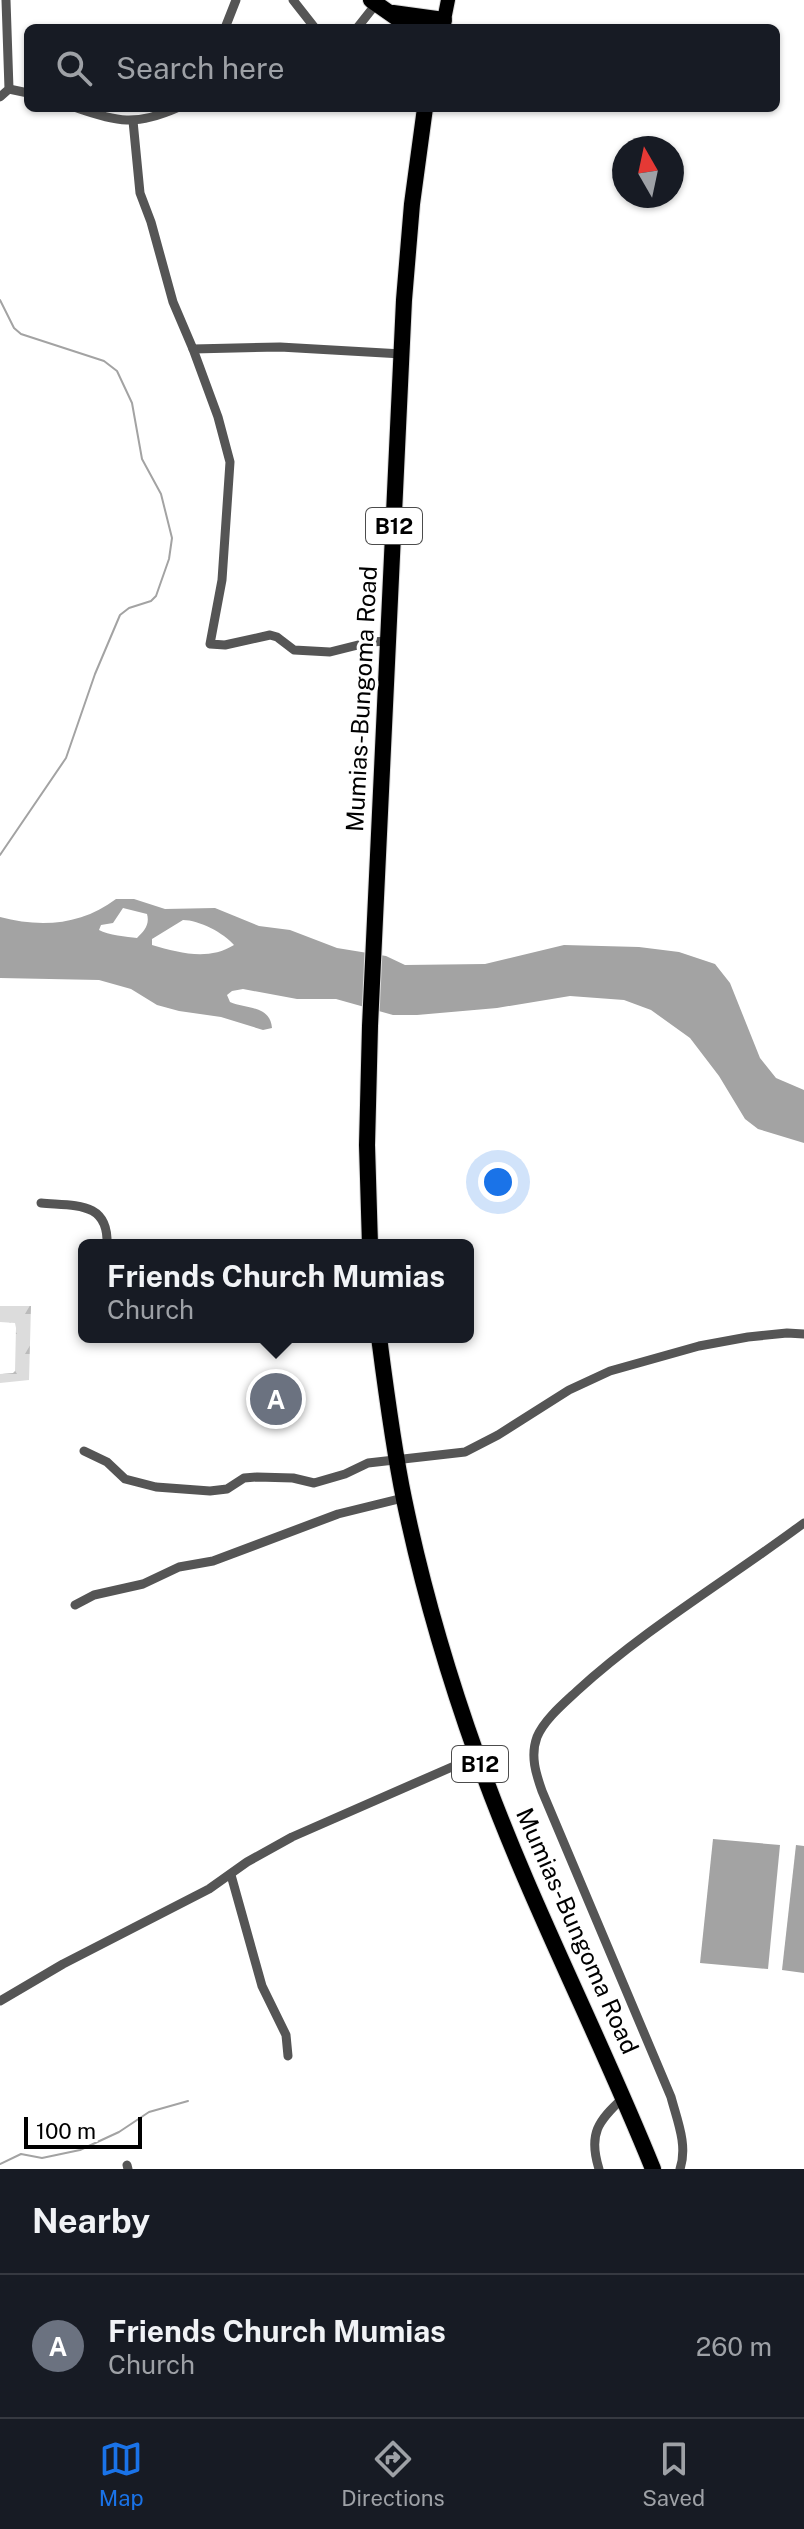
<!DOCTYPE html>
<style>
body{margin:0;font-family:"Public Sans",sans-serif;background:#242831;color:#f1f3f6}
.compass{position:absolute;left:612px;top:136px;width:72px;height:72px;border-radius:50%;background:#171b24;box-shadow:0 2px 6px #0004;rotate:351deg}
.scale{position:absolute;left:24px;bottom:20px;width:118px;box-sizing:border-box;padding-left:8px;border:4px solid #000;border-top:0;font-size:22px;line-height:28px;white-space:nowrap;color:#000;-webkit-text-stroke:6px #fff;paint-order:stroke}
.you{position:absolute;left:498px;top:1182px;width:28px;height:28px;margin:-20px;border:6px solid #fff;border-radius:50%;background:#1a73e8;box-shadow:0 0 0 12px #1a73e833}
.badge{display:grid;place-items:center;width:52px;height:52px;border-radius:50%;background:#1a73e8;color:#fff;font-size:26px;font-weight:700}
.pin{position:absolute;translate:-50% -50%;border:4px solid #fff;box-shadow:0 2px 8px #0006}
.popup{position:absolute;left:78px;top:1239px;width:396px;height:104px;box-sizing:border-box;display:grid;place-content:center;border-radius:12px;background:#171b24;filter:drop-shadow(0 2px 6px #0005);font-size:26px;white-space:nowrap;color:#9ea1a6}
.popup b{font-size:30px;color:#f1f3f6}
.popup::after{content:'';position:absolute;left:50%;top:100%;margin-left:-16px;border:16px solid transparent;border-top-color:#171b24}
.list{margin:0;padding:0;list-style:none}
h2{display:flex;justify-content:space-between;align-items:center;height:104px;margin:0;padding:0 32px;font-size:34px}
h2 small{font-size:26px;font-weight:400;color:#9ea1a6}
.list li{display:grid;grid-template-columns:52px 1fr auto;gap:24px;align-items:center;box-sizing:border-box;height:144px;padding:0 32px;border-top:2px solid #363941}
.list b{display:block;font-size:30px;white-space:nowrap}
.list p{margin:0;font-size:26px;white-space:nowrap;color:#9ea1a6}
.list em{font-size:26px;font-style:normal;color:#9ea1a6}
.icon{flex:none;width:44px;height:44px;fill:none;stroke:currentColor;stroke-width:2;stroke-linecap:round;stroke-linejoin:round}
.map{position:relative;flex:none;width:804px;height:2169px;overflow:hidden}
.search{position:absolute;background:#171b24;box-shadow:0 2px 6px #0004;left:24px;right:24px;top:24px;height:88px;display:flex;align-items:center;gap:20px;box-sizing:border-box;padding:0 28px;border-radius:12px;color:#9ea1a6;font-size:30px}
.sheet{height:248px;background:#171b24}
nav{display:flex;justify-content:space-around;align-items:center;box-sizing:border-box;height:112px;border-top:2px solid #363941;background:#171b24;font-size:22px;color:#9ea1a6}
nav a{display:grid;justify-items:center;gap:4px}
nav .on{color:#1a73e8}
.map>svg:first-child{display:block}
</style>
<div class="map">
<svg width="804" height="2169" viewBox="0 0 804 2169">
<defs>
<pattern id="forest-firs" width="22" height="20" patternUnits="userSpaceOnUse" patternTransform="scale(2)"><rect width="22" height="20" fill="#dcdcdc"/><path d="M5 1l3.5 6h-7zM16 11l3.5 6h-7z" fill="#bbb"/></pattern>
</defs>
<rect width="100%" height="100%" fill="#fff"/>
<polygon fill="url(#forest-firs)" points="0,1306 31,1306 29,1380 0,1383 0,1374 13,1373 15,1371 16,1328 15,1323 0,1322"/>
<g fill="#a3a3a3" fill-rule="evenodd">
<path d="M116,899H134L165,909L215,908L259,926L290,930L337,948L386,956L405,965L485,964L564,945L639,947L679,952L715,964L730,983L760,1058L776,1078L804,1090V1143L758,1129L745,1119L719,1076L690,1038L651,1010L624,1000L570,996L497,1008L417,1015H393L336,999H297L243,989L232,991L227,995L230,1002C246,1009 270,1005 272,1028L263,1030L221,1017L179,1011L157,1005L131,989L99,980L0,978V917C41,928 82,925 116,899ZM123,908L147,914C150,925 144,931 137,938C127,937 108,935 99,930L101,925L113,923ZM183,920C199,920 224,933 234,945C208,961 180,953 152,945V939Z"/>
<polygon points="713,1839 780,1845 768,1969 700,1963"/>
<polygon points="796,1845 804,1846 804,1973 782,1970"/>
</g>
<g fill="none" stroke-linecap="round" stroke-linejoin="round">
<g stroke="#a3a3a3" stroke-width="2">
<polyline points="0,300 14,328 21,334 104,361 117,371 132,403 142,459 161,494 172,538 169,559 156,596 151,601 129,608 120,615 95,674 66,758 0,855"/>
<polyline points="0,2164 21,2154 42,2158 80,2150 119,2132 149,2112 188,2101"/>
</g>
<g stroke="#dbdbdb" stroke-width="16">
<polyline id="primary" points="444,20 448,0"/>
</g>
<g stroke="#dbdbdb" stroke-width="18">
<g id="trunk">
<polyline points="371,0 411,28"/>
<polyline points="393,13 444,20 442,28"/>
<polyline points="370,1245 367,1145 370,1026 404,300 412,204 425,108"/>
<path d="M379,1337C386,1391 393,1446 404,1499C422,1586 447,1672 477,1756C527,1897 597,2030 653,2169"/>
</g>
</g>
<g stroke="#555" stroke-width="9">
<polyline points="293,0 315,28"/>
<polyline points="225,28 236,0"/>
<polyline points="357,28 376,4"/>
<polyline points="9,89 28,93"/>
<polyline points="0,97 9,89 6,0"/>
<path d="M77,108C117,122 136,126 177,108"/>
<polyline points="133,121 140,193 151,222 173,302 193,349 280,347 402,354"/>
<polyline points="193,349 218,417 230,462 222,580 210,644 225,645 270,635 277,637 294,650 330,652 370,642 389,641"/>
<path d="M41,1203C75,1206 109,1201 107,1245"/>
<polyline points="84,1451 107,1462 125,1479 156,1487 210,1491 227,1489 244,1478 257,1477 293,1478 314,1483 345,1474 368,1463 465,1452 498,1435 569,1390 610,1371 699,1346 748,1337 787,1333 804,1334"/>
<polyline points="75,1605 94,1595 143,1584 179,1567 213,1561 338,1514 403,1498"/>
<polyline points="231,1875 262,1986 286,2035 288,2056"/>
<polyline points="0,2001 63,1964 209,1889 247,1862 292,1837 477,1756"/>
<polyline points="127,2165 128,2169"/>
<path d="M599,2169C588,2134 598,2121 623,2098"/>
<path d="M680,2169C688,2145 677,2120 671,2097L542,1791C536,1774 530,1756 537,1737C544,1720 563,1704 577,1691C646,1628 729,1579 804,1523"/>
</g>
<use href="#primary" stroke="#000" stroke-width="14"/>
<use href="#trunk" stroke="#000" stroke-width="16"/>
</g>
<g text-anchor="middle" stroke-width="7" stroke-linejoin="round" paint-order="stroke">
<g fill="#fff" stroke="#4c4c4c" stroke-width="2">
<rect x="366" y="508" width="56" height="36" rx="6"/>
<rect x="452" y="1746" width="56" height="36" rx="6"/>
</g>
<g font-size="22" font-weight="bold" fill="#000">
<text x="394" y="534">B12</text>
<text x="480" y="1772">B12</text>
</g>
<g font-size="24" fill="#000" stroke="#fff">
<text transform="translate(362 699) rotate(-87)" y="8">Mumias-Bungoma Road</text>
<text transform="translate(577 1931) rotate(66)" y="8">Mumias-Bungoma Road</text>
</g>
</g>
</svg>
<svg class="compass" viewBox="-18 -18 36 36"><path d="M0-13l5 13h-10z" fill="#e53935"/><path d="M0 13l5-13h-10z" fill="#9ea1a6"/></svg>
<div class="scale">100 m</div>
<div class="you"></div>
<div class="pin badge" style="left:276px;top:1399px;background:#6b7280">A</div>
<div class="popup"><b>Friends Church Mumias</b>Church</div>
<div class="search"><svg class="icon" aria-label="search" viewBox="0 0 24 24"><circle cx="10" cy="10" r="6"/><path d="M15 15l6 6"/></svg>Search here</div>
</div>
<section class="sheet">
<h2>Nearby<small></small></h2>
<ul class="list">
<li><span class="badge" style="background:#6b7280">A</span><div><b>Friends Church Mumias</b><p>Church</p></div><em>260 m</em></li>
</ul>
</section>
<nav>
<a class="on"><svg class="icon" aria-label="map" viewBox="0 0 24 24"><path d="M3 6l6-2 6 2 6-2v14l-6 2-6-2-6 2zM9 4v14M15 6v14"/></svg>Map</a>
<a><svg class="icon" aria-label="directions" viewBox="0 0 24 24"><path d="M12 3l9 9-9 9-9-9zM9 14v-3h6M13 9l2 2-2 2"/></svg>Directions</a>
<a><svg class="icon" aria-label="saved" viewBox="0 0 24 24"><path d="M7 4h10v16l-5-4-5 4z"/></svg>Saved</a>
</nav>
